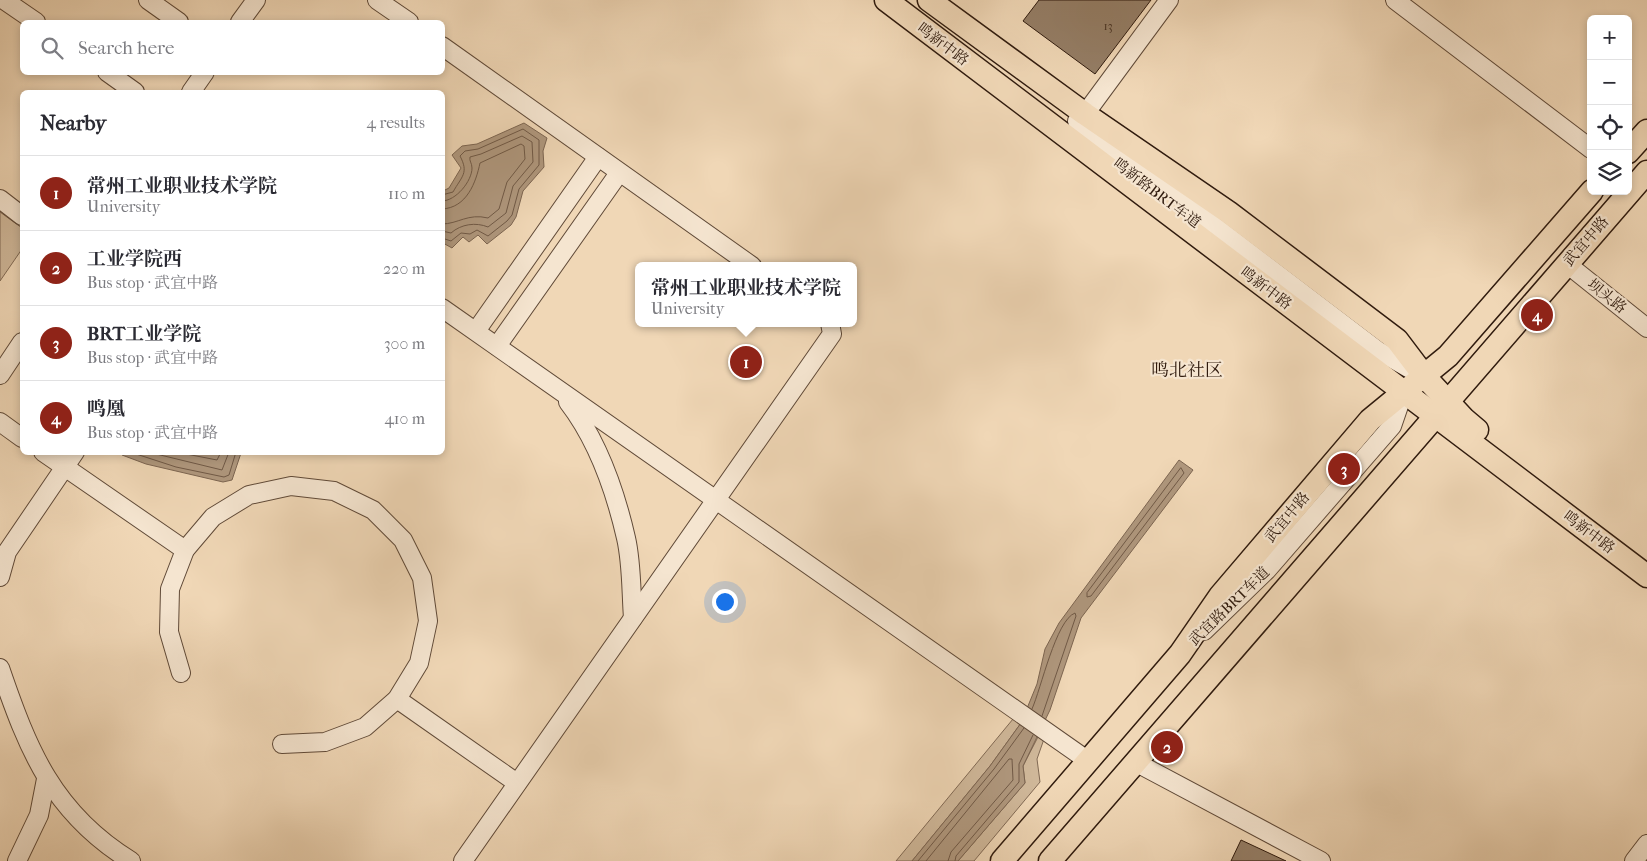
<!DOCTYPE html>
<meta charset="utf-8">
<style>
body{margin:0;font-family:"IM FELL French Canon","Noto Serif SC",serif;background:#f7f7f7;color:#2b2b33}
.controls{position:absolute;right:15px;top:15px;display:grid;overflow:hidden;border-radius:8px;box-shadow:0 2px 8px #0003}
.controls button{width:45px;height:45px;display:grid;place-items:center;padding:0;border:0;border-bottom:1px solid #e1e1e2;background:#fff;color:#2b2b33;font:25px sans-serif}
.you{position:absolute;left:724px;top:601px;width:18px;height:18px;margin:-12px;border:4px solid #fff;border-radius:50%;background:#1a73e8;box-shadow:0 0 0 8px #1a73e833}
.badge{display:grid;place-items:center;width:32px;height:32px;border-radius:50%;background:#8f2418;color:#fff;font-size:16px;font-weight:700}
.pin{position:absolute;translate:-50% -50%;border:2px solid #fff;box-shadow:0 1px 5px #0006}
.popup{position:absolute;left:635px;top:262px;width:222px;height:65px;box-sizing:border-box;display:grid;place-content:center;border-radius:8px;background:#fff;filter:drop-shadow(0 1px 4px #0005);font-size:16px;white-space:nowrap;color:#7c7c81}
.popup b{font-size:19px;color:#2b2b33}
.popup::after{content:'';position:absolute;left:50%;top:100%;margin-left:-10px;border:10px solid transparent;border-top-color:#fff}
.list{margin:0;padding:0;list-style:none}
h2{display:flex;justify-content:space-between;align-items:center;height:65px;margin:0;padding:0 20px;font-size:21px}
h2 small{font-size:16px;font-weight:400;color:#7c7c81}
.list li{display:grid;grid-template-columns:32px 1fr auto;gap:15px;align-items:center;box-sizing:border-box;height:75px;padding:0 20px;border-top:1px solid #e1e1e2}
.list b{display:block;font-size:19px;white-space:nowrap}
.list p{margin:0;font-size:16px;white-space:nowrap;color:#7c7c81}
.list em{font-size:16px;font-style:normal;color:#7c7c81}
.icon{flex:none;width:28px;height:28px;fill:none;stroke:currentColor;stroke-width:2;stroke-linecap:round;stroke-linejoin:round}
.map{position:relative;flex:none;width:1647px;height:861px;overflow:hidden}
.search{position:absolute;background:#fff;box-shadow:0 2px 8px #0003;left:20px;top:20px;width:425px;height:55px;display:flex;align-items:center;gap:12px;box-sizing:border-box;padding:0 18px;border-radius:8px;color:#7c7c81;font-size:19px}
.panel{position:absolute;background:#fff;box-shadow:0 2px 8px #0003;left:20px;top:90px;width:425px;height:365px;border-radius:8px}
.map>svg:first-child{display:block}
</style>
<div class="map">
<svg width="1647" height="861" viewBox="0 0 1647 861">
<rect width="100%" height="100%" fill="#f0d7b6"/>
<filter id="stains"><feTurbulence type="fractalNoise" baseFrequency=".004" numOctaves="4"/><feColorMatrix values="0 0 0 0 .2 0 0 0 0 .09 0 0 0 0 .02 0 0 0 .5 -.17"/></filter>
<radialGradient id="worn" r=".72"><stop offset=".6" stop-color="#630" stop-opacity="0"/><stop offset="1" stop-color="#630" stop-opacity=".3"/></radialGradient>
<g fill="#cfb799" stroke="#806954">
<polygon points="0,212 22,228 22,249 0,281"/>
<polygon points="1013,719 1021,723 990,766 912,861 896,861"/>
<polygon points="1039,735 1044,739 1037,759 1040,782 974,861 958,861 1025,783 1023,766"/>
</g>
<g fill="#af977d" stroke="#7c6551">
<polygon points="524,123 547,138 543,151 544,167 523,191 516,217 511,225 487,244 478,235 469,242 463,237 452,248 443,243 443,191 449,188 461,168 452,155 462,146 477,144"/>
<polygon points="123,452 241,452 241,453 232,480 223,482 146,464 122,455"/>
<polygon points="1179,460 1193,470 1081,618 1050,710 1023,766 1025,783 958,861 912,861 990,766 1021,723 1037,684 1045,649 1059,623"/>
</g>
<g fill="none" stroke-linecap="round" stroke-linejoin="round">
<g stroke="#705946" stroke-width="1">
<path d="M442,195L453,192C462,176 469,173 460,156L465,151L478,149L523,129L539,140V165L519,189L512,215L507,221L488,236L477,230L470,234L461,233L451,241L442,238"/>
<path d="M442,201C456,201 472,181 472,168C472,163 469,161 470,157L481,154L522,136L532,142L533,162L513,186L506,213L488,227C476,222 461,224 451,233L442,231"/>
<path d="M442,209C467,208 476,182 480,163L521,144L524,146L525,159L507,182L499,209L488,218C468,213 458,224 442,224"/>
<polyline points="130,452 176,467 224,477 229,475 236,452"/>
<polyline points="148,452 222,470 229,452"/>
<polyline points="176,452 217,460 221,452"/>
<polygon points="1181,468 1184,473 1091,596 1087,597 1087,593"/>
<path d="M1032,709C1041,689 1056,620 1075,613L1076,616L1042,716"/>
<polyline points="918,861 994,769 1024,728"/>
<polyline points="926,861 1009,759 1012,759 1013,780 951,852 948,861"/>
<polyline points="955,861 956,856 1019,782 1019,764 1033,735"/>
</g>
</g>
<g fill="#947d65" stroke="#301b0e">
<polygon points="1039,0 1151,0 1095,74 1023,21"/>
<polygon points="1241,840 1286,861 1231,861"/>
</g>
<g fill="none" stroke-linecap="round" stroke-linejoin="round">
<g stroke="#604a38" stroke-width="20">
<g id="minor">
<polyline points="4,0 36,22"/>
<polyline points="148,0 179,22"/>
<polyline points="377,0 409,22"/>
<polyline points="1395,0 1591,149"/>
<polyline points="240,22 256,0"/>
<polyline points="442,46 752,266"/>
<polyline points="107,72 135,92"/>
<polyline points="191,92 205,72"/>
<polyline points="1085,114 1169,0"/>
<polyline points="1077,121 1377,350 1422,376"/>
<polyline points="0,199 22,216"/>
<polyline points="1567,264 1647,328"/>
<polyline points="442,308 1087,760"/>
<polyline points="476,331 598,157"/>
<polyline points="497,346 619,173"/>
<polyline points="0,375 22,342"/>
<path d="M568,402C598,441 615,490 626,538C632,564 631,592 633,618"/>
<polyline points="0,422 22,438"/>
<polyline points="43,452 185,550"/>
<polyline points="0,577 7,552 75,452"/>
<polyline points="1204,631 1267,570 1392,426 1404,391"/>
<path d="M0,668C28,750 53,813 131,861"/>
<polyline points="181,673 169,632 170,589 185,550 213,517 249,495 291,486 334,491 373,510 403,540 422,578 428,621 419,663 397,699 365,727 325,742 282,744"/>
<polyline points="397,699 517,783"/>
<polyline points="1135,762 1321,861"/>
<polyline points="17,861 39,815 46,779"/>
<polyline points="463,861 832,334 830,323"/>
<polyline points="1634,861 1647,844"/>
</g>
</g>
<g stroke="#301b0e" stroke-width="25">
<g id="major">
<polyline points="886,0 1647,576"/>
<polyline points="929,0 1085,114 1228,212 1397,340 1425,377 1464,419 1477,430"/>
<polyline points="1628,152 1647,131"/>
<polyline points="1002,861 1180,654 1220,596 1370,420 1448,356 1592,191"/>
<polyline points="1050,861 1647,172"/>
</g>
</g>
<use href="#minor" stroke="#f5e5d0" stroke-width="18"/>
<use href="#major" stroke="#f0d7b6" stroke-width="22"/>
</g>
<g text-anchor="middle" stroke-width="4.5" stroke-linejoin="round" paint-order="stroke">
<g font-size="12" fill="#493424">
<text x="1108" y="30">13</text>
</g>
<g font-size="15" fill="#301b0e" stroke="#f5e5d0">
<text transform="translate(943 44) rotate(37)" y="5">鸣新中路</text>
<text transform="translate(1157 193) rotate(37)" y="5">鸣新路BRT车道</text>
<text transform="translate(1586 241) rotate(-49)" y="5">武宜中路</text>
<text transform="translate(1266 288) rotate(37)" y="5">鸣新中路</text>
<text transform="translate(1607 296) rotate(39)" y="5">坝头路</text>
<text transform="translate(1287 517) rotate(-50)" y="5">武宜中路</text>
<text transform="translate(1589 532) rotate(37)" y="5">鸣新中路</text>
<text transform="translate(1229 606) rotate(-44)" y="5">武宜路BRT车道</text>
</g>
<g font-size="18" fill="#301b0e" stroke="#f5e5d0">
<text x="1187" y="376">鸣北社区</text>
</g>
</g>
<rect width="100%" height="100%" filter="url(#stains)"/>
<rect width="100%" height="100%" fill="url(#worn)"/>
</svg>
<div class="controls">
<button>+</button>
<button>−</button>
<button><svg class="icon" aria-label="locate" viewBox="0 0 24 24"><circle cx="12" cy="12" r="6"/><path d="M12 2v4M12 18v4M2 12h4M18 12h4"/></svg></button>
<button><svg class="icon" aria-label="layers" viewBox="0 0 24 24"><path d="M12 4l9 5-9 5-9-5zM3 14l9 5 9-5"/></svg></button>
</div>
<div class="you"></div>
<div class="pin badge" style="left:746px;top:362px">1</div>
<div class="popup"><b>常州工业职业技术学院</b>University</div>
<div class="pin badge" style="left:1167px;top:747px">2</div>
<div class="pin badge" style="left:1344px;top:469px">3</div>
<div class="pin badge" style="left:1537px;top:315px">4</div>
<div class="search"><svg class="icon" aria-label="search" viewBox="0 0 24 24"><circle cx="10" cy="10" r="6"/><path d="M15 15l6 6"/></svg>Search here</div>
<section class="panel">
<h2>Nearby<small>4 results</small></h2>
<ul class="list">
<li><span class="badge">1</span><div><b>常州工业职业技术学院</b><p>University</p></div><em>110 m</em></li>
<li><span class="badge">2</span><div><b>工业学院西</b><p>Bus stop · 武宜中路</p></div><em>220 m</em></li>
<li><span class="badge">3</span><div><b>BRT工业学院</b><p>Bus stop · 武宜中路</p></div><em>300 m</em></li>
<li><span class="badge">4</span><div><b>鸣凰</b><p>Bus stop · 武宜中路</p></div><em>410 m</em></li>
</ul>
</section>
</div>
